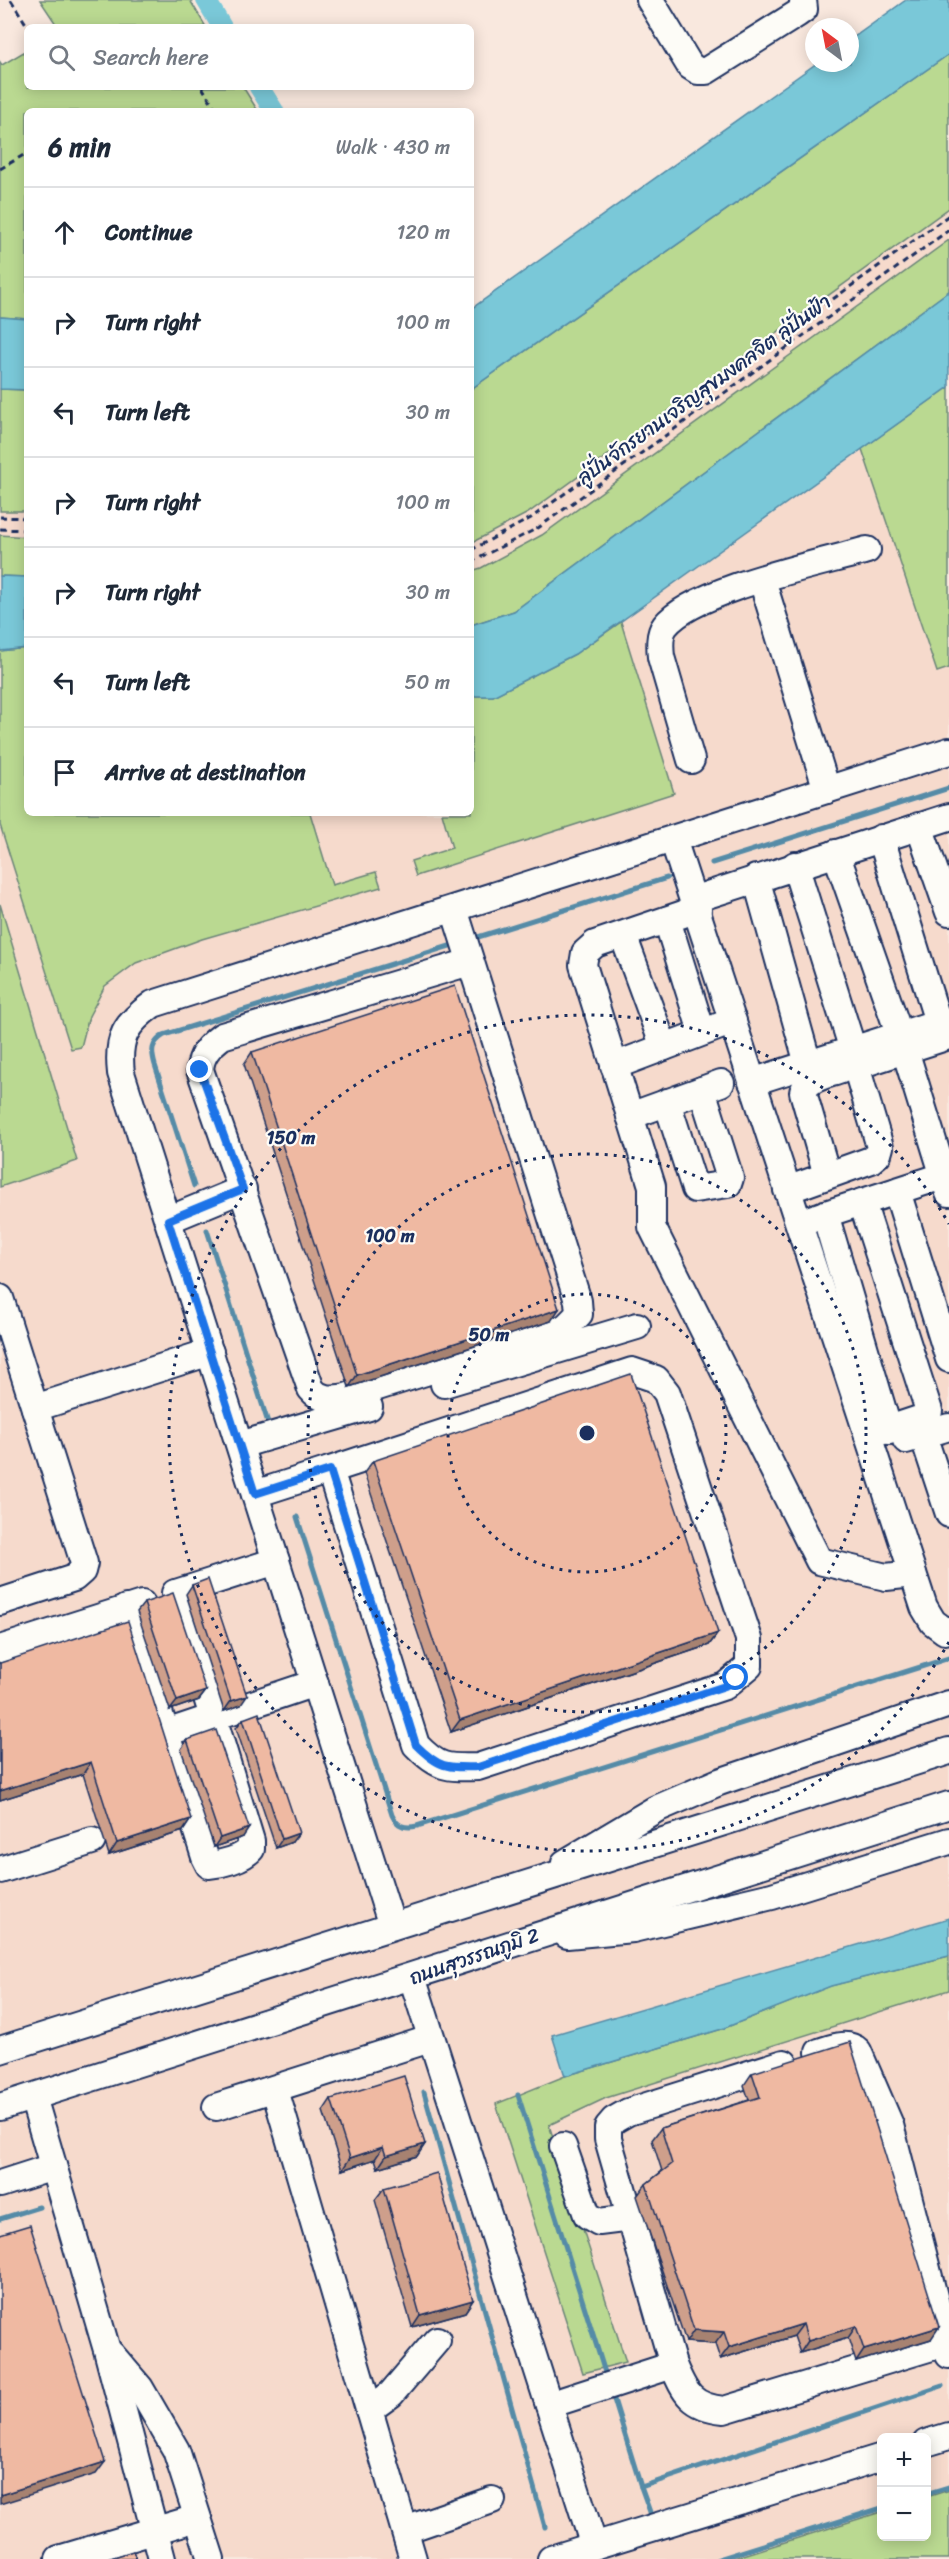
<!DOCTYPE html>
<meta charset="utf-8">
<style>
body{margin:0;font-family:Sriracha,"Playpen Sans Thai",sans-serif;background:#f6f6f7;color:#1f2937}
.controls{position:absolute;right:18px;bottom:18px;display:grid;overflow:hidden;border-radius:9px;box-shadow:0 3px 15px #0003}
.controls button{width:54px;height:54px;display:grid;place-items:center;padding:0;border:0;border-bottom:2px solid #e0e1e3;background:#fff;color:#1f2937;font:30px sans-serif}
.compass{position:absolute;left:805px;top:18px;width:54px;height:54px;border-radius:50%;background:#fff;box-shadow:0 3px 15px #0003;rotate:328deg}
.stop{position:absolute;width:18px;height:18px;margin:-14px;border:4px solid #1a73e8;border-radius:50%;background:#fff}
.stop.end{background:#1a73e8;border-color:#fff;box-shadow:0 2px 6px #0008}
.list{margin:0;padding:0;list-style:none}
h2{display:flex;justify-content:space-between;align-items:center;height:78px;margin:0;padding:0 24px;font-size:26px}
h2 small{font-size:20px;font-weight:400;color:#747a83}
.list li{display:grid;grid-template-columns:39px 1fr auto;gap:18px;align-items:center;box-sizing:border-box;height:90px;padding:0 24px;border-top:2px solid #e0e1e3}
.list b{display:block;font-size:22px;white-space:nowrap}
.list em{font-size:20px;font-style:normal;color:#747a83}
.icon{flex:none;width:33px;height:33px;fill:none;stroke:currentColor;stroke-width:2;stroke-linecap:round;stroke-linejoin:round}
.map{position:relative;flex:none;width:949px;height:2559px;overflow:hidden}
.search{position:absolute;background:#fff;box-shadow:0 3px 15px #0003;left:24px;top:24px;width:450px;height:66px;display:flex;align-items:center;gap:15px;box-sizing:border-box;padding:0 21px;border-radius:9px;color:#747a83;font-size:22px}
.panel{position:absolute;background:#fff;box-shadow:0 3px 15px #0003;left:24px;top:108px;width:450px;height:708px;border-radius:9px}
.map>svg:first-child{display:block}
</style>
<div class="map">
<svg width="949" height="2559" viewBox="0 0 949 2559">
<rect width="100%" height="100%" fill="#f9e8de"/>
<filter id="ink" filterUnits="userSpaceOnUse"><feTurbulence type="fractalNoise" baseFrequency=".0167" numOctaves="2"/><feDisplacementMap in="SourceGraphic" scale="12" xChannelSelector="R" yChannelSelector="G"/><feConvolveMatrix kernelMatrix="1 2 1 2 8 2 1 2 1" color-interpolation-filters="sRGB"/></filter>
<g filter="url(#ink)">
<path fill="#f6dacc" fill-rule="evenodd" d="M949,111V2559H0V437H27V813H471V454ZM882,2438H926V2536H882Z"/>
<g fill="#bad991" stroke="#6a8478" stroke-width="1.5">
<polygon points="40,0 190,0 206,27 58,27"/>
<polygon points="27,50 27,87 243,87 258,111 27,111 27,319 0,317 0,62 2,65"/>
<polygon points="949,54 949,208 528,513 471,543 471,389"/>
<polygon points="949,240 949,291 514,611 471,625 471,571 481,568 542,535"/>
<polygon points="949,387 949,668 937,672 862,449"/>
<polygon points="0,389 27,390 27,511 0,511"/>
<polygon points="0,535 27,537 27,577 0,576"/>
<polygon points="621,622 674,793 416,876 411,861 452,848 442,813 471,813 471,696 493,696 575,654"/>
<polygon points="27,648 27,813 310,813 332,885 376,872 381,887 202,939 136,963 105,986 89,1016 81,1047 71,1049 0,825 0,651"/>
<polygon points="0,904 77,1161 0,1187"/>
<polygon points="949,1956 949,1990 606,2098 549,2125 626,2362 583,2373 496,2104 565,2076 722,2029 830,1986"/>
<polygon points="949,2490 949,2559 731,2559 881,2512 882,2536 926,2536 927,2497"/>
</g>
<g fill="#7ac8d8" stroke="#548ba7" stroke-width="1.5">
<polygon points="906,0 949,0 949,54 471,389 471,309 817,63 850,63 850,40"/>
<polygon points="949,291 949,387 575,654 493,696 471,696 471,625 514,611"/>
<polygon points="0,317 27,319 27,390 0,389"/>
<polygon points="0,576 27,577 27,648 0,651"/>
<polygon points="949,1918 949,1956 831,1986 722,2029 565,2076 552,2035"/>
</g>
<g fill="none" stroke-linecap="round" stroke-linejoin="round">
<g stroke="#548ba7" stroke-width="5">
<polyline points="712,863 949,788"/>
<polyline points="478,937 667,878"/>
<path d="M194,1186L155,1065C151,1051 151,1043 164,1035L456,944"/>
<polyline points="207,1230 270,1429"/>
<path d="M297,1517L392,1815C397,1826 405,1829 417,1826L949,1658"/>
<polyline points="424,2092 545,2527"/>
<polyline points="518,2095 607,2379"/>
<polyline points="0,2219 39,2207"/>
<polyline points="612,2393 641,2487 942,2386"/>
<polyline points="641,2487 650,2512"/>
<polyline points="926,2494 949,2487"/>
<polyline points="719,2559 882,2508"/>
</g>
<g stroke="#7ac8d8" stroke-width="20">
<polyline points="206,0 222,27"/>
<polyline points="259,87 274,111"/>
</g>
<g stroke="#1b2f5e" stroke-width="30">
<g id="minor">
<polyline points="650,0 690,66 698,71 706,71 797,14 804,9 803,0"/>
<polyline points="762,580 827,790"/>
<path d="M691,760L661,657C660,647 659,634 665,626C694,589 819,564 867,550"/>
<polyline points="919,826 949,912"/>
<polyline points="881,838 938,1022"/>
<polyline points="673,839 924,1607 933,1622 945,1631 949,1630"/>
<polyline points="836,853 899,1033"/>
<polyline points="795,865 853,1050"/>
<polyline points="756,878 808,1064"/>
<polyline points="695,899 949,817"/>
<path d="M454,909L578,1301L579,1314L565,1328L346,1397C331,1399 321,1401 311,1389L200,1070C201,1054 209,1046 222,1036L470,962"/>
<polyline points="698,909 595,944 585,953 583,965 652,1186 652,1227 819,1561 886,1577 913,1574"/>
<polyline points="667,920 702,1032"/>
<polyline points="623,935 664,1047"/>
<polyline points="905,1050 949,1193"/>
<polyline points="614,1066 733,1021"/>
<polyline points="752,1082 943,1021"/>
<polyline points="667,1102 695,1189 728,1184 730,1178 702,1090"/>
<polyline points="630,1116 721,1083"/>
<path d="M827,1175L803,1092C808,1077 828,1075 841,1070"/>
<polyline points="787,1190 871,1160 878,1154 880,1147 856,1066 949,1036"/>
<polyline points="897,1191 949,1359"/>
<polyline points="862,1202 929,1411 925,1417 868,1436"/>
<polyline points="825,1214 889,1431"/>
<polyline points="810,1219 949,1174"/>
<polyline points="168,1220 243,1189"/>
<polyline points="0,1298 84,1563 82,1571 74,1578 0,1602"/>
<path d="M632,1371L656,1379L667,1393L749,1639V1666L725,1686L478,1767C446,1768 438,1768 416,1745L330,1470Z"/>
<polyline points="444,1384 637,1326"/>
<polyline points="35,1408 210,1352"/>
<polyline points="923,1435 949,1514"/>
<polyline points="906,1440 949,1427"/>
<polyline points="240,1445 369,1407"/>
<polyline points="255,1494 330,1470"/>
<polyline points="176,1593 276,1561"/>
<path d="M126,1608L205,1857L209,1865C222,1864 242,1859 251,1849V1841L175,1593"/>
<polyline points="0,1649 142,1604"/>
<polyline points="166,1733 315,1683"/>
<polyline points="565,1863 656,1809 719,1782 949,1704"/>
<polyline points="0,1870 92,1841"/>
<path d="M392,1926L121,1073C117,1038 125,1024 153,1004L949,751"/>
<polyline points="567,1935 633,1929 772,1896 949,1841"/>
<polyline points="412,1977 594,2546"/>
<polyline points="0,2050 949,1751"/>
<path d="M819,2052C832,2048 847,2041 858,2051L890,2125L949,2355"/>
<path d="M784,2063L628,2112L614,2120L608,2127V2139L673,2365C685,2394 692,2407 724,2410L945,2343"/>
<polyline points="275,2090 413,2559"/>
<polyline points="33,2097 107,2350 162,2559"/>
<polyline points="0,2107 949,1805"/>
<polyline points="216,2107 430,2039"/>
<polyline points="563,2146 587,2215 599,2222 631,2218"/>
<polyline points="0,2184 53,2167"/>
<polyline points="111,2354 140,2388 176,2450 211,2559"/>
<polyline points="549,2405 673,2365"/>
<polyline points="369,2410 391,2394 437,2340"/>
<polyline points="926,2443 949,2436"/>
<polyline points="405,2530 492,2500"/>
<polyline points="59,2559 197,2518"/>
<polyline points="551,2559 882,2457"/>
</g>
</g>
<g stroke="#1b2f5e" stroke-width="3" stroke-dasharray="6 4.5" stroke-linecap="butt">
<polyline points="11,0 28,27"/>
<polyline points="202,87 217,111"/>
<polyline points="0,169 27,153"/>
<polyline points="0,517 27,518"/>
<polyline points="0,529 27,530"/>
<polyline points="471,550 531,518 949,215"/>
<polyline points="471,562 538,528 949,230"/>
</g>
<use href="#minor" stroke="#fdfcf7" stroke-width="26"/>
</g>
<g fill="#ce9f8b" stroke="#1b2f5e" stroke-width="1.5">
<polygon points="252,1052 551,1321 349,1387 244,1064"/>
<polygon points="373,1461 718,1633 709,1645 451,1732 364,1473"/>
<polygon points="192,1585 241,1705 224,1711 186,1594"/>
<polygon points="144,1603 206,1691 199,1700 170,1710 137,1612"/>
<polygon points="0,1663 191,1819 183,1831 109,1855 83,1774 0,1800"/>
<polygon points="243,1719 292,1842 276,1848 236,1728"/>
<polygon points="187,1740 243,1837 214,1847 181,1749"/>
<polygon points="752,2073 931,2339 856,2362 848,2338 800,2353 794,2336 720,2359 715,2344 686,2342 637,2196 646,2184 662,2171 652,2140 661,2128 749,2100 744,2085"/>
<polygon points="331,2099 425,2144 417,2156 378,2168 375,2159 342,2170 323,2111"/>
<polygon points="384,2188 473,2300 465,2312 412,2327 375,2200"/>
</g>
<g fill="#a78271" stroke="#1b2f5e" stroke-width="1.5">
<polygon points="559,1309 551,1321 349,1387 357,1375"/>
<polygon points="718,1633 709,1645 451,1732 460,1720"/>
<polygon points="206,1691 199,1700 170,1710 177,1701"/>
<polygon points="247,1696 241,1705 224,1711 231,1701"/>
<polygon points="91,1762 83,1774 0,1800 0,1791"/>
<polygon points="191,1819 183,1831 109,1855 117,1843"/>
<polygon points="249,1828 243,1837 214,1847 220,1838"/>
<polygon points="299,1833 292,1842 276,1848 282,1839"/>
<polygon points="425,2144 417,2156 378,2168 386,2156"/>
<polygon points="383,2147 375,2159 342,2170 350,2158"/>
<polygon points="473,2300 465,2312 412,2327 420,2315"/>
<polygon points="803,2324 794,2336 720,2359 729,2347"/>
<polygon points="856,2326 848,2338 800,2353 808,2341"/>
<polygon points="939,2327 931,2339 856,2362 864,2350"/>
<polygon points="694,2330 724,2332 715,2344 686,2342"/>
<polygon points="105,2462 96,2474 0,2504 0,2495"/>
</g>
<g fill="#efb9a2" stroke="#1b2f5e" stroke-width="1.5">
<polygon points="455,986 559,1309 357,1375 252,1052"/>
<polygon points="631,1374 718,1633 460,1720 373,1461"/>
<polygon points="208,1579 247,1696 231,1701 192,1585"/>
<polygon points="173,1593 206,1691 177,1701 144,1603"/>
<polygon points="128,1621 191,1819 117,1843 91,1762 0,1791 0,1663"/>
<polygon points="259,1713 299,1833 282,1839 243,1719"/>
<polygon points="216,1730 249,1828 220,1838 187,1740"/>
<polygon points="850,2042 939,2327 864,2350 856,2326 808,2341 803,2324 729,2347 724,2332 694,2330 646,2184 672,2164 661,2128 760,2097 752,2073"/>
<polygon points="404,2076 425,2144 386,2156 383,2147 350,2158 331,2099"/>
<polygon points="437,2173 473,2300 420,2315 384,2188"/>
<polygon points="30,2225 105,2462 0,2495 0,2234"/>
<polygon points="133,2551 136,2559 108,2559"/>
</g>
</g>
<g fill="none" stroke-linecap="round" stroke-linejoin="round" filter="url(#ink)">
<path stroke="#1a73e8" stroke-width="8" d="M200,1070L243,1189L168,1220L255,1494L330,1470L416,1745C439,1768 446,1768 478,1767L725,1686L736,1678"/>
</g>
<g fill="none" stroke="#1b2f5e" stroke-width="3" stroke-dasharray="3 6">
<circle cx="587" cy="1433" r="139"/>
<circle cx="587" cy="1433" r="279"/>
<path d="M949 1642A418 418 0 1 1 949 1224"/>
</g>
<g text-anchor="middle" stroke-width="4.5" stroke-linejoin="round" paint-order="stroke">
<g font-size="20" fill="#1b2f5e" stroke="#fdfcf7">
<text transform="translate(704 389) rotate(-36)" y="7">ลู่ปั่นจักรยานเจริญสุขมงคลจิต ลู่ปั่นฟ้า</text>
<text transform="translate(474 1956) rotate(-19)" y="7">ถนนสุวรรณภูมิ 2</text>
</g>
</g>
<circle cx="587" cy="1433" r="9" fill="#1b2f5e" stroke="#fdfcf7" stroke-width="3"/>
<g font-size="18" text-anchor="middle" font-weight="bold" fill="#1b2f5e" stroke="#fdfcf7" stroke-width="4.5" stroke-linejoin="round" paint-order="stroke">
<text x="291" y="1144">150 m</text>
<text x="390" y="1242">100 m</text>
<text x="489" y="1341">50 m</text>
</g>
</svg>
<div class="controls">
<button>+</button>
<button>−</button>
</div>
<svg class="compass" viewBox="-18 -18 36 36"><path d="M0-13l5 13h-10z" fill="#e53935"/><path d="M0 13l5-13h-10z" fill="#747a83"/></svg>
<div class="stop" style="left:736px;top:1678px"></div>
<div class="stop end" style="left:200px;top:1070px"></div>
<div class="search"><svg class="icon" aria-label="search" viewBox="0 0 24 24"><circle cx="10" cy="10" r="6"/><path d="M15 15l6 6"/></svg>Search here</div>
<section class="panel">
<h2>6 min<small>Walk · 430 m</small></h2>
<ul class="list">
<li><svg class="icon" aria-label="ahead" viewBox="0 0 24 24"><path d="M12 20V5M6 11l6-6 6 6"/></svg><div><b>Continue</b></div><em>120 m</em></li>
<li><svg class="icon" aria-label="right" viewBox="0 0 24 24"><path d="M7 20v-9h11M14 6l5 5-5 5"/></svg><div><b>Turn right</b></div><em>100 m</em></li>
<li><svg class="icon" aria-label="left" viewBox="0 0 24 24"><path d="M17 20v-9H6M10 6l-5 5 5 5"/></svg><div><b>Turn left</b></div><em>30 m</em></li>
<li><svg class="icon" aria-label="right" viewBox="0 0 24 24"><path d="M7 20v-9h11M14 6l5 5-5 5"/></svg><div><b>Turn right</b></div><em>100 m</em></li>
<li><svg class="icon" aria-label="right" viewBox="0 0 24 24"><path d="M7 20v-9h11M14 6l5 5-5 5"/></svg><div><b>Turn right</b></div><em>30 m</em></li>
<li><svg class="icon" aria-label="left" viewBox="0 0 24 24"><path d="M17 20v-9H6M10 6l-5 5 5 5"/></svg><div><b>Turn left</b></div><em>50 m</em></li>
<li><svg class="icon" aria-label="arrive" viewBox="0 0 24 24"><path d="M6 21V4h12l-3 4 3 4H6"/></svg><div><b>Arrive at destination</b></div></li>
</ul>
</section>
</div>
